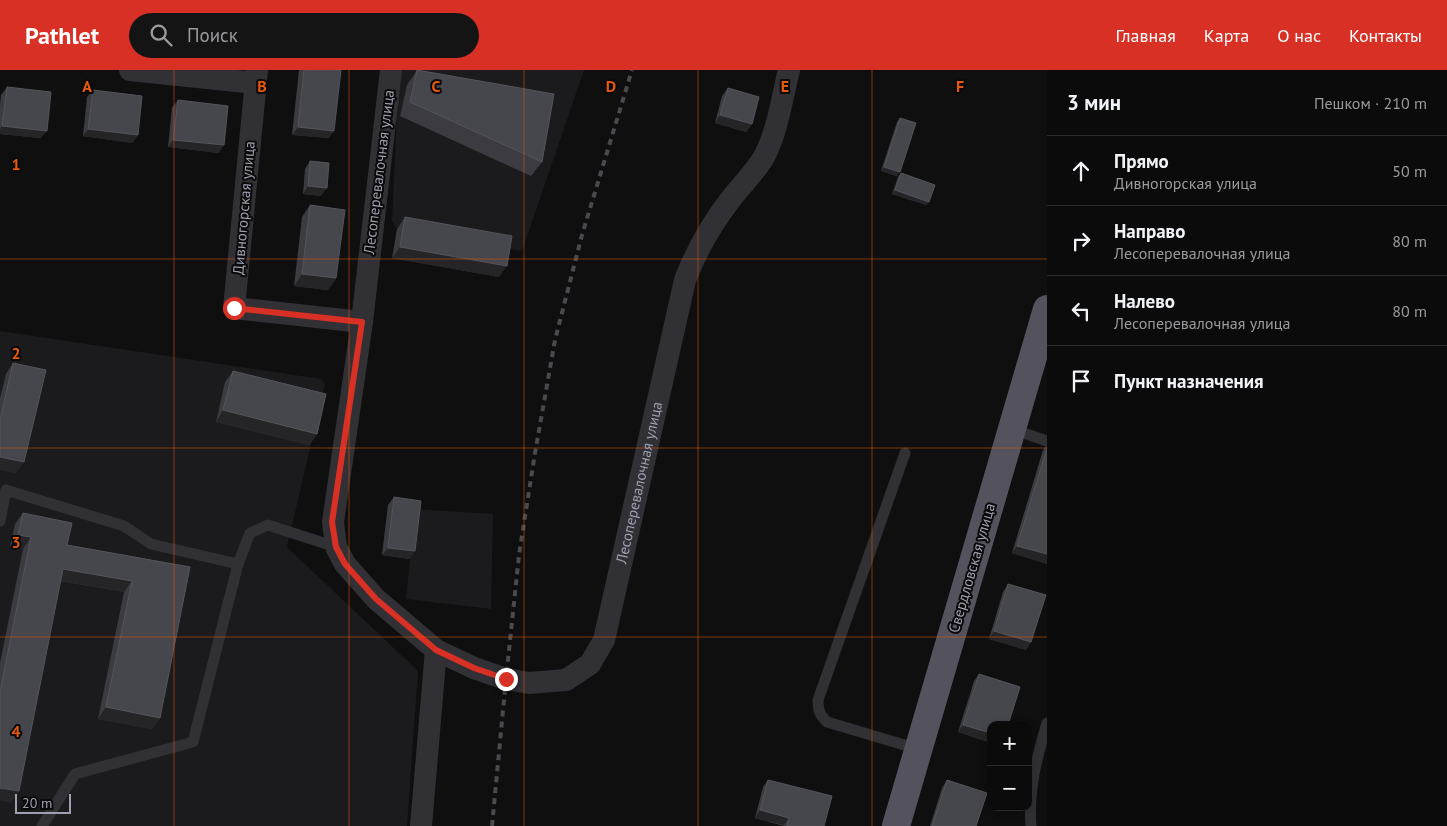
<!DOCTYPE html>
<html lang="ru">
<meta charset="utf-8">
<style>
body{margin:0;font-family:"PT Sans",sans-serif;background:#141415;color:#f1f3f6}
.controls{position:absolute;right:15px;bottom:15px;display:grid;overflow:hidden;border-radius:10px;box-shadow:0 2px 8px #0003}
.controls button{width:45px;height:45px;display:grid;place-items:center;padding:0;border:0;border-bottom:1px solid #2b2b2d;background:#0b0b0c;color:#f1f3f6;font:25px sans-serif}
.scale{position:absolute;left:15px;bottom:12px;width:56px;box-sizing:border-box;padding-left:5px;border:2px solid #9f9fb2;border-top:0;font-size:14px;line-height:18px;white-space:nowrap;color:#9f9fb2;-webkit-text-stroke:4px #0a0a0b;paint-order:stroke}
.stop{position:absolute;width:15px;height:15px;margin:-11px;border:4px solid #d93025;border-radius:50%;background:#fff}
.stop.end{background:#d93025;border-color:#fff;box-shadow:0 1px 5px #0008}
.list{margin:0;padding:0;list-style:none}
h2{display:flex;justify-content:space-between;align-items:center;height:65px;margin:0;padding:0 20px;font-size:21px}
h2 small{font-size:16px;font-weight:400;color:#9a9b9d}
.list li{display:grid;grid-template-columns:32px 1fr auto;gap:15px;align-items:center;box-sizing:border-box;height:70px;padding:0 20px;border-top:1px solid #2b2b2d}
.list b{display:block;font-size:19px;white-space:nowrap}
.list p{margin:0;font-size:16px;white-space:nowrap;color:#9a9b9d}
.list em{font-size:16px;font-style:normal;color:#9a9b9d}
.icon{flex:none;width:28px;height:28px;fill:none;stroke:currentColor;stroke-width:2;stroke-linecap:round;stroke-linejoin:round}
.map{position:relative;flex:none;width:1047px;height:756px;overflow:hidden}
header{display:flex;align-items:center;gap:30px;box-sizing:border-box;height:70px;padding:0 25px;background:#d93025;color:#fff}
header strong{font-size:24px}
nav{display:flex;gap:28px;margin-inline-start:auto;font-size:18px}
.search{width:350px;height:45px;background:#141415;display:flex;align-items:center;gap:12px;box-sizing:border-box;padding:0 18px;border-radius:28px;color:#9a9b9d;font-size:19px}
main{display:flex}
aside{flex:1;background:#0b0b0c}
.map>svg:first-child{display:block}
</style>
<header>
<strong>Pathlet</strong>
<div class="search"><svg class="icon" aria-label="search" viewBox="0 0 24 24"><circle cx="10" cy="10" r="6"/><path d="M15 15l6 6"/></svg>Поиск</div>
<nav><a>Главная</a><a>Карта</a><a>О нас</a><a>Контакты</a></nav>
</header>
<main>
<div class="map">
<svg width="1047" height="756" viewBox="0 0 1047 756">
<rect width="100%" height="100%" fill="#0f0f10"/>
<g fill="#1b1b1d">
<polygon points="399,0 584,0 522,181 397,159 392,151"/>
<polygon points="0,261 321,309 325,314 287,477 418,601 407,756 0,756"/>
<polygon points="388,435 416,439 493,444 491,539 406,529 410,489 382,485"/>
</g>
<g fill="none" stroke-linecap="round" stroke-linejoin="round">
<g stroke="#303035" stroke-width="11">
<polyline points="1012,359 1047,371"/>
<path d="M905,383L818,630C818,641 820,645 827,652L918,679"/>
<polyline points="0,451 6,420 124,456 151,474 238,494"/>
<polyline points="42,756 75,704 193,672 238,494 250,463 268,455 336,477"/>
<path d="M1031,756C1028,720 1037,687 1047,653"/>
</g>
<g stroke="#303035" stroke-width="22">
<polyline points="130,0 255,13"/>
<polyline points="257,0 234,238 362,252"/>
<path id="s1" d="M391,0L362,252L333,452L336,477L345,494L376,529L436,580L474,598L506,609L529,613L566,610L590,594L604,570L685,210C696,181 711,155 730,130C740,117 758,99 765,85C778,59 782,28 789,0"/>
<polyline points="421,756 436,580"/>
</g>
<polyline stroke="#54535d" stroke-width="28" points="896,756 1047,239"/>
<polyline stroke="#494950" stroke-width="4" stroke-dasharray="6 5" stroke-linecap="butt" points="492,756 506,609 519,485 535,383 555,270 582,165 632,0"/>
</g>
<g fill="#3b3b41">
<polygon points="299,0 341,0 329,68 292,65"/>
<polygon points="417,0 542,92 531,106 400,46 407,15"/>
<polygon points="7,17 41,68 0,64 0,35 1,25"/>
<polygon points="728,18 752,54 746,62 715,53 722,26"/>
<polygon points="93,20 138,65 132,73 83,66 87,27"/>
<polygon points="178,30 219,83 168,77 172,38"/>
<polygon points="900,48 897,106 881,101 897,52"/>
<polygon points="310,91 321,126 303,124 305,99"/>
<polygon points="901,103 929,132 926,135 892,124 898,107"/>
<polygon points="310,135 336,208 328,220 294,216 302,147"/>
<polygon points="405,147 499,207 392,188 397,159"/>
<polygon points="13,293 16,403 0,400 0,328 6,304"/>
<polygon points="233,301 317,364 309,375 216,352 225,312"/>
<polygon points="1047,375 1047,494 1012,483 1043,380"/>
<polygon points="394,427 410,489 382,485 388,435"/>
<polygon points="23,443 67,475 190,497 160,648 152,659 98,649 124,522 60,511 11,733 0,730 0,593 23,479 10,476 15,454"/>
<polygon points="1008,514 1031,572 1026,580 989,569 1003,522"/>
<polygon points="979,604 991,655 991,673 958,662 974,611"/>
<polygon points="768,710 824,756 784,756 755,748 763,717"/>
<polygon points="947,710 976,756 930,756 942,718"/>
</g>
<g fill="#252528">
<polygon points="720,45 752,54 746,62 715,53"/>
<polygon points="2,56 47,61 41,68 0,64 0,59"/>
<polygon points="298,57 334,61 329,68 292,65"/>
<polygon points="88,59 138,65 132,73 83,66"/>
<polygon points="173,70 224,75 219,83 168,77"/>
<polygon points="884,97 900,102 897,106 881,101"/>
<polygon points="308,116 327,118 321,126 303,124"/>
<polygon points="895,120 929,132 926,135 892,124"/>
<polygon points="400,177 507,196 499,207 392,188"/>
<polygon points="302,204 336,208 328,220 294,216"/>
<polygon points="223,340 317,364 309,375 216,352"/>
<polygon points="0,387 24,392 16,403 0,400"/>
<polygon points="18,465 31,467 23,479 10,476"/>
<polygon points="1017,476 1047,484 1047,494 1012,483"/>
<polygon points="388,478 415,481 410,489 382,485"/>
<polygon points="63,499 132,511 124,522 55,510"/>
<polygon points="994,561 1031,572 1026,580 989,569"/>
<polygon points="106,637 160,648 152,659 98,649"/>
<polygon points="963,655 991,663 991,673 958,662"/>
<polygon points="0,718 19,721 11,733 0,730"/>
<polygon points="760,740 789,748 784,755 755,748"/>
</g>
<g fill="#46464d" stroke="#54545d">
<polygon points="304,0 341,0 334,61 298,57"/>
<polygon points="417,0 554,24 542,92 410,32"/>
<polygon points="7,17 51,22 47,61 2,56"/>
<polygon points="728,18 759,27 752,54 720,45"/>
<polygon points="93,20 142,26 138,65 88,59"/>
<polygon points="178,30 228,36 224,75 173,70"/>
<polygon points="900,48 916,53 900,102 884,97"/>
<polygon points="310,91 329,93 327,118 308,116"/>
<polygon points="901,103 935,115 929,132 895,120"/>
<polygon points="310,135 345,140 336,208 302,204"/>
<polygon points="405,147 512,166 507,196 400,177"/>
<polygon points="13,293 46,300 24,392 0,387 0,350"/>
<polygon points="233,301 326,324 317,364 223,340"/>
<polygon points="1047,378 1047,484 1017,476"/>
<polygon points="394,427 421,431 415,481 388,478"/>
<polygon points="23,443 72,453 67,475 190,497 160,648 106,637 132,511 63,499 19,721 0,718 0,622 31,467 18,465"/>
<polygon points="1008,514 1046,525 1031,572 994,561"/>
<polygon points="979,604 1020,617 1008,655 991,655 991,663 963,655"/>
<polygon points="768,710 832,726 824,756 787,756 789,748 760,740"/>
<polygon points="947,710 987,723 976,756 932,756"/>
</g>
<g fill="none" stroke-linecap="round" stroke-linejoin="round">
<polyline stroke="#d93025" stroke-width="6" points="234,238 362,252 332,452 336,477 345,494 376,529 436,580 474,598 506,609"/>
</g>
<path fill="none" stroke="#e8590c" stroke-width="1" stroke-opacity="0.55" d="M174,0V756M349,0V756M524,0V756M698,0V756M872,0V756M0,189H1047M0,378H1047M0,567H1047"/>
<g text-anchor="middle" stroke-width="4" stroke-linejoin="round" paint-order="stroke">
<g font-size="15" fill="#9f9fb2" stroke="#0a0a0b">
<text transform="translate(379 102) rotate(-83)" y="5">Лесоперевалочная улица</text>
<text transform="translate(244 138) rotate(-85)" y="5">Дивногорская улица</text>
<text dy="5" stroke="none"><textPath href="#s1" startOffset="980">Лесоперевалочная улица</textPath></text>
<text transform="translate(972 498) rotate(-74)" y="5">Свердловская улица</text>
</g>
</g>
<g font-size="16" text-anchor="middle" font-weight="bold" fill="#e8590c" stroke="#0a0a0b" stroke-width="4" stroke-linejoin="round" paint-order="stroke">
<text x="87" y="22">A</text>
<text x="262" y="22">B</text>
<text x="436" y="22">C</text>
<text x="611" y="22">D</text>
<text x="785" y="22">E</text>
<text x="960" y="22">F</text>
<text x="16" y="100">1</text>
<text x="16" y="289">2</text>
<text x="16" y="478">3</text>
<text x="16" y="667">4</text>
</g>
</svg>
<div class="controls">
<button>+</button>
<button>−</button>
</div>
<div class="scale">20 m</div>
<div class="stop" style="left:234px;top:238px"></div>
<div class="stop end" style="left:506px;top:609px"></div>
</div>
<aside>
<h2>3 мин<small>Пешком · 210 m</small></h2>
<ul class="list">
<li><svg class="icon" aria-label="ahead" viewBox="0 0 24 24"><path d="M12 20V5M6 11l6-6 6 6"/></svg><div><b>Прямо</b><p>Дивногорская улица</p></div><em>50 m</em></li>
<li><svg class="icon" aria-label="right" viewBox="0 0 24 24"><path d="M7 20v-9h11M14 6l5 5-5 5"/></svg><div><b>Направо</b><p>Лесоперевалочная улица</p></div><em>80 m</em></li>
<li><svg class="icon" aria-label="left" viewBox="0 0 24 24"><path d="M17 20v-9H6M10 6l-5 5 5 5"/></svg><div><b>Налево</b><p>Лесоперевалочная улица</p></div><em>80 m</em></li>
<li><svg class="icon" aria-label="arrive" viewBox="0 0 24 24"><path d="M6 21V4h12l-3 4 3 4H6"/></svg><div><b>Пункт назначения</b></div></li>
</ul>
</aside>
</main>
